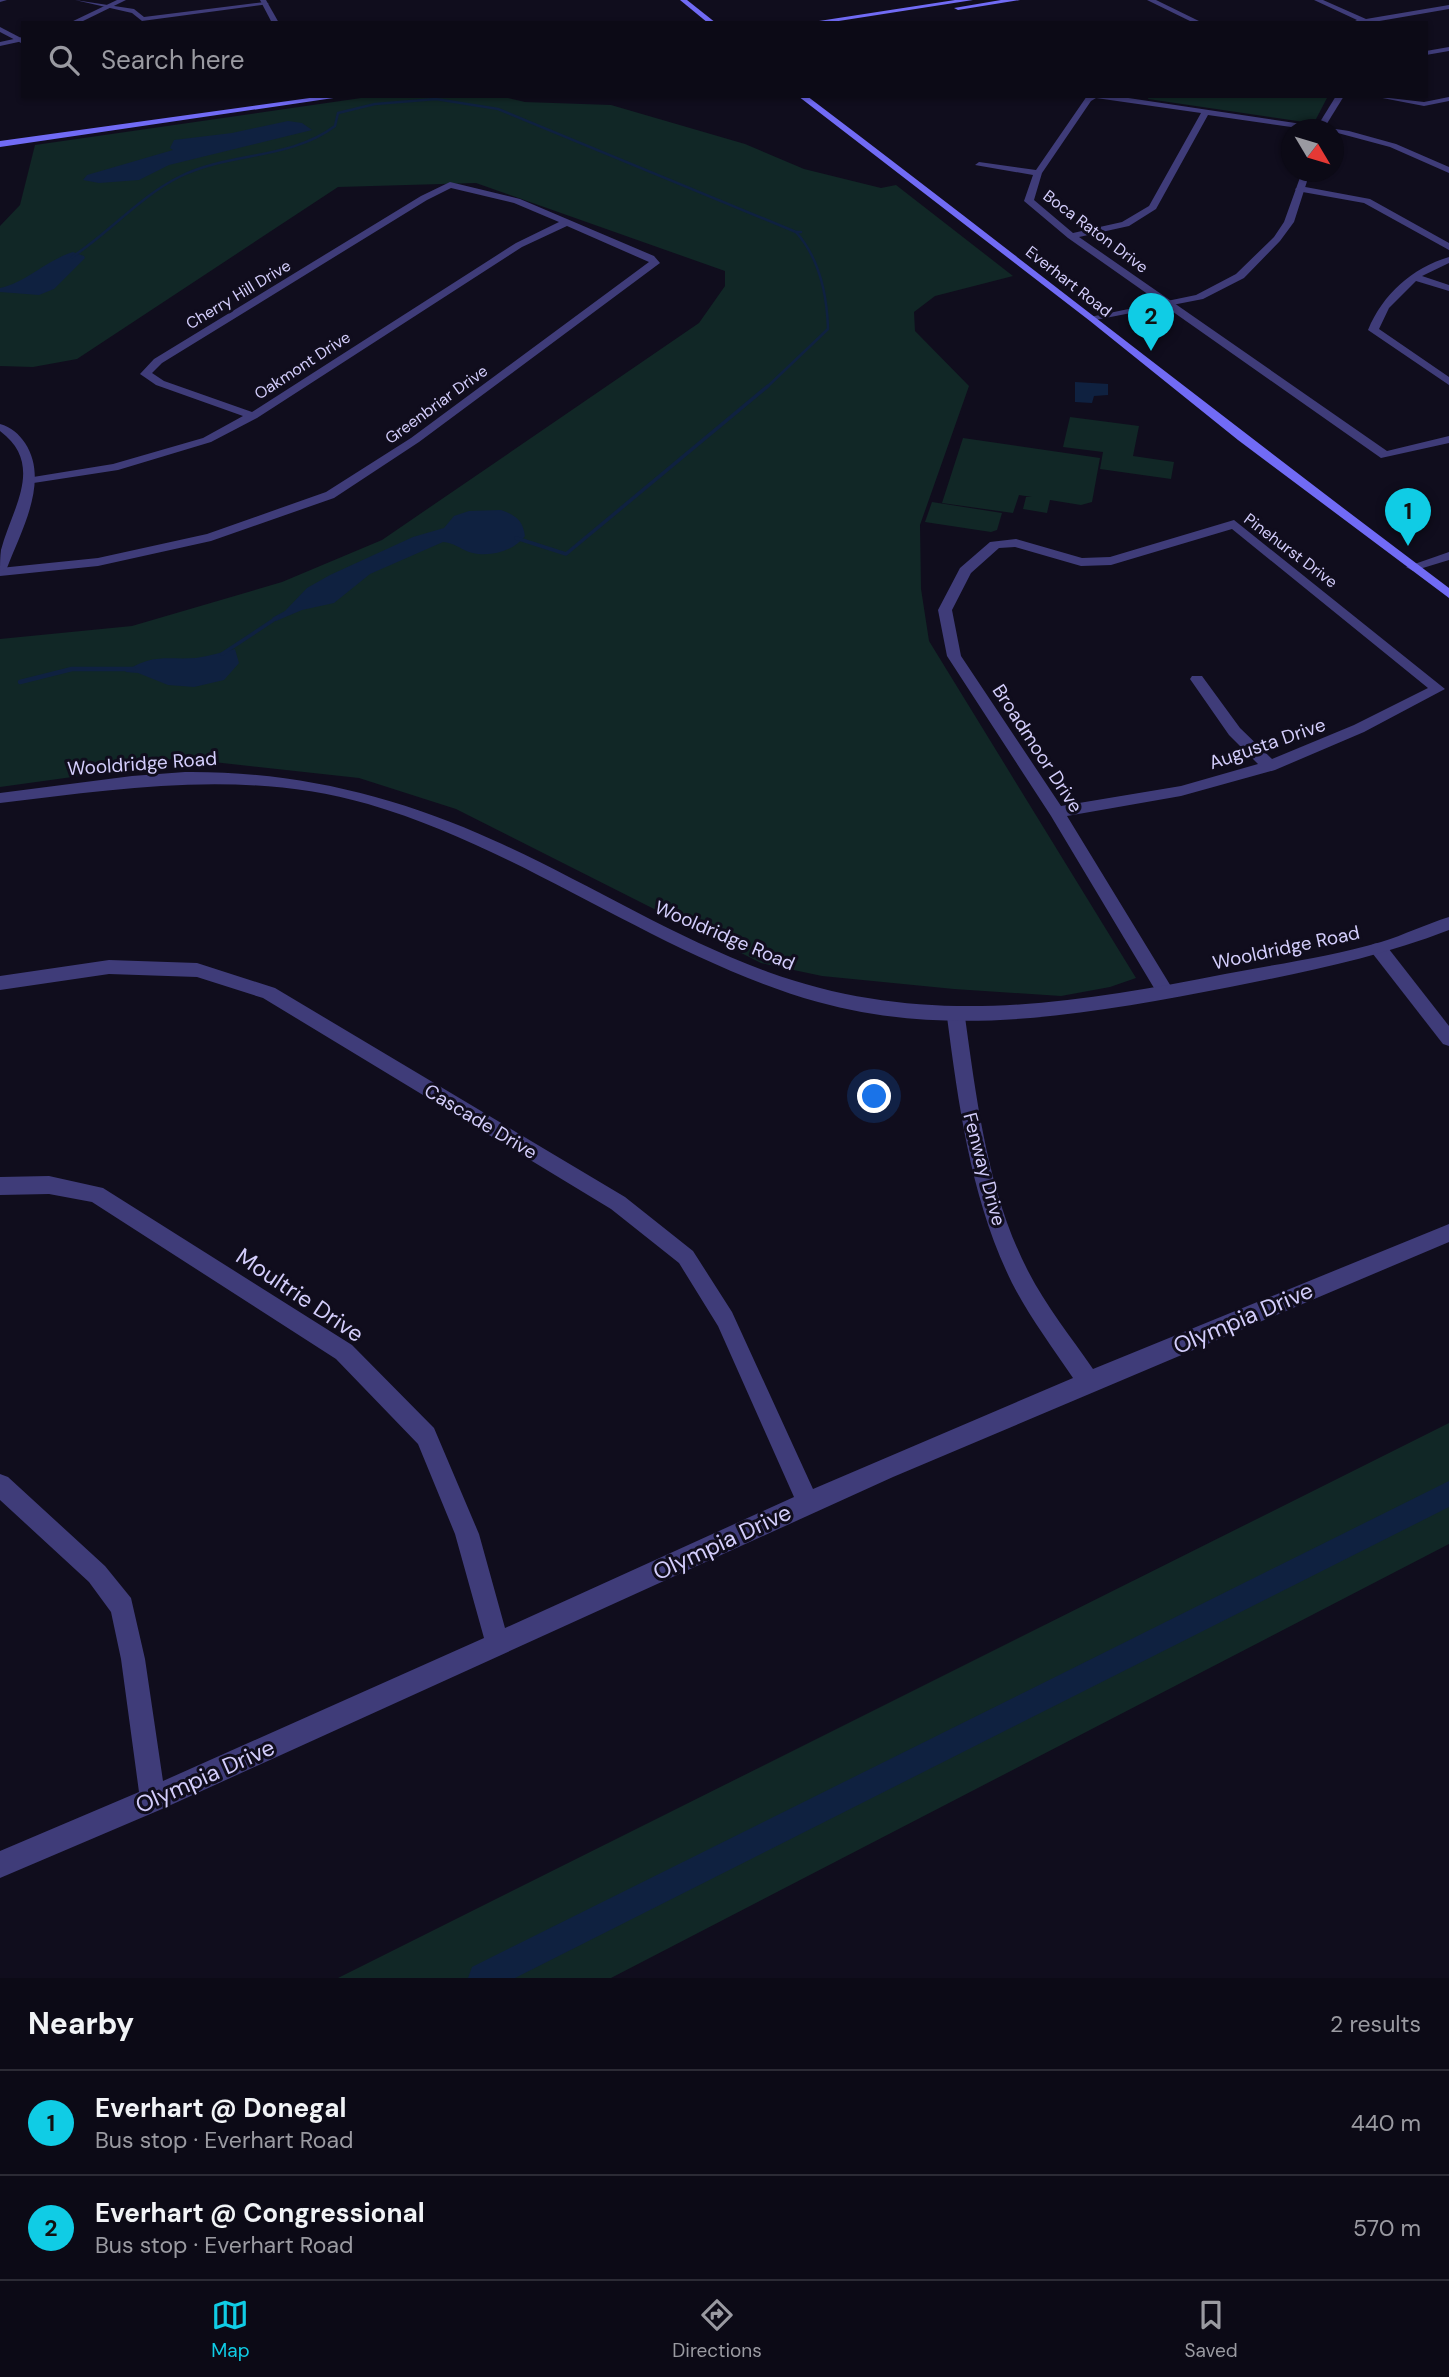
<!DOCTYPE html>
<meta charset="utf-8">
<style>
body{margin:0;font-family:"DM Sans",sans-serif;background:#1a1823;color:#f1f3f6}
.compass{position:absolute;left:1281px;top:119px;width:63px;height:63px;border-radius:50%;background:#0c0a16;box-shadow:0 2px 5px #0004;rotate:128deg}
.you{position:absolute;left:875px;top:1097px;width:24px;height:24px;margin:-18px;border:5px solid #fff;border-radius:50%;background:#1a73e8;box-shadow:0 0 0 10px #1a73e833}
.badge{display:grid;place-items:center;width:46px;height:46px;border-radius:50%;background:#10cce5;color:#111;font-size:23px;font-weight:700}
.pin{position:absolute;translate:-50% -58px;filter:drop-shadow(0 2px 4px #0008)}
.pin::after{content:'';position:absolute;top:37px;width:24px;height:21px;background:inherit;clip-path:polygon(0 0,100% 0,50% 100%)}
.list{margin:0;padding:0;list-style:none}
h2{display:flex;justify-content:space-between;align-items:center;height:91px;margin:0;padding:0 28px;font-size:30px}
h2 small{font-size:23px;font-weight:400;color:#9a9aa1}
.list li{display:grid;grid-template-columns:46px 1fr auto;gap:21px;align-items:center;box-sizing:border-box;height:105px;padding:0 28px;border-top:2px solid #2c2b35}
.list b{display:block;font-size:26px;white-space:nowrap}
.list p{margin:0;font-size:23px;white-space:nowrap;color:#9a9aa1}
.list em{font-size:23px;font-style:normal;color:#9a9aa1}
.icon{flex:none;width:38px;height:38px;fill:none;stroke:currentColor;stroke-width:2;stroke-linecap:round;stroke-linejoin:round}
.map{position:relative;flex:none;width:1449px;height:1978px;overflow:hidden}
.search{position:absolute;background:#0c0a16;box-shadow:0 2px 5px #0004;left:21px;right:21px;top:21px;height:77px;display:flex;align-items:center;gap:18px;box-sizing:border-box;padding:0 24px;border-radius:0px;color:#9a9aa1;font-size:26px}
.sheet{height:301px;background:#0c0a16}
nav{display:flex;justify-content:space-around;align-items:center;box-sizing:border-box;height:98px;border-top:2px solid #2c2b35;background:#0c0a16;font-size:19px;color:#9a9aa1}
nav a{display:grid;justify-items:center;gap:4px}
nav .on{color:#10cce5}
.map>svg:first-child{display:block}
</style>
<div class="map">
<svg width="1449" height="1978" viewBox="0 0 1449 1978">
<rect width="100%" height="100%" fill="#100d1d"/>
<g fill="#112726">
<polygon points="375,96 499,96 525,102 611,105 745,144 804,169 881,188 896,185 1013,276 935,296 914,312 915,331 969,386 920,525 921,589 929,641 1136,978 1110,987 1061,996 954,989 822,976 761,963 456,809 359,778 177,758 94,774 0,787 0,639 132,626 282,582 382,540 699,323 725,286 725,271 476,183 338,187 77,359 33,367 0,366 0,226 20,205 35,145"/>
<polygon points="1149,96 1328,96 1315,121 1311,123 1148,99"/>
<polygon points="1070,417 1139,426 1133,456 1174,462 1171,479 1100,469 1103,452 1063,447"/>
<polygon points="963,438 1100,458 1092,502 1081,505 1050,500 1047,513 1023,509 1026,497 1032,497 1019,495 1013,513 942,503"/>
<polygon points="932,502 1002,513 997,530 991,532 925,522"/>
<polygon points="1449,1423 1449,1544 611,1978 338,1978"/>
</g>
<g fill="#0f2140">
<polygon points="288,121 302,123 312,130 169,165 139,180 99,183 83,180 87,175 173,150 170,148 174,140 232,133"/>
<path d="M73,252L84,256L85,258L54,289L39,295L0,292V288C25,283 47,260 73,252Z"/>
<polygon points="1075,382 1108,384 1108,395 1094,396 1092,403 1075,402"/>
<path d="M501,510C515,515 523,520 525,536C513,552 488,558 469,552C459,548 454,543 443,542L370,574L334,603L302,610L276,621L272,618L285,611L307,588L330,575L413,537L444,528L454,516L469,511Z"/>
<path d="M235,649L239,663L224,680L194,687L168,685L138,673L125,672C153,653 166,660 196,658C209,656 222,652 235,649Z"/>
</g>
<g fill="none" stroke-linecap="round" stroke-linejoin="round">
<g stroke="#0f2140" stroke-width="2.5">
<path d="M72,257C109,233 139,197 179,177C228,152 290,160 335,126L338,113L375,104L436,99L498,109L796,232"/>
<path d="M766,388L828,329C827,294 820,259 796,232H801"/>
</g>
<g stroke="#0f2140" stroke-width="3.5">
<polyline points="516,538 566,554 768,386"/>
<polyline points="222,654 278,617"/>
</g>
<polyline stroke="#0f2140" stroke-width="4.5" points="20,682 72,669 134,669"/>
<polygon fill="#0f2140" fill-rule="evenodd" points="1449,1481 1449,1507 515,1978 468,1978 472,1967"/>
<g fill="#3f3c79" fill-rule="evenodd">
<polygon points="0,0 7,0 0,2"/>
<polygon points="75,0 134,9 144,17 265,2 269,4 142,21 132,13"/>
<polygon points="1147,0 1156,0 1203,23 1194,23"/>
<polygon points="1314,0 1323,0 1366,19 1449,5 1449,9 1368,23 1351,23 1357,20"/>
<polygon points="0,27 23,39 23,44 0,32"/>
<path d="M1087,96H1115L1349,131L1396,144L1449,167V173L1390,147L1334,132V130H1312L1208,115L1156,209L1129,226L1079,237L1387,451L1449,436V443L1381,458L1068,238L1024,201L1033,175L975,165L979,162L1036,170ZM1096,98L1201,113L1149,206L1122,222L1073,233L1034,200L1042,173L1091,101Z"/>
<polygon points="1372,96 1424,102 1449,97 1449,101 1424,106"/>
<path d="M450,182L520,199L654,256L660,263L419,442L334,498L211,541L98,566L0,576V568L98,558L207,534L326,492L411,438L649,262L567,226L522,247L257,418L211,442L118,470L27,484V478L113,464L203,438L243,416L156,385L140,374L154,359L421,196ZM451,188L514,203L559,222L516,243L252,412L164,381L152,373L162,363L427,200Z"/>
<polygon points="1300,186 1370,199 1449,243 1449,250 1364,203 1297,191 1295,189"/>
<path d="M1449,257V263L1422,276L1449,285V291L1416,281L1389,308L1379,329L1449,377V385L1368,330C1383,294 1412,268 1449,257Z"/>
<path d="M1234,520L1445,689L1364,732L1275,770L1181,796L1067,816L1172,988L1175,993L1172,998H1160L1051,816L947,656L938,610L960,568L990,542L1016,539L1082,558L1110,557ZM1232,529L1428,688L1354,725L1272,759L1240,728L1202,676H1192L1190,679L1229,735L1258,764L1181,786L1061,806L961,656L952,610L971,573L999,548L1015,547L1081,566L1111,565Z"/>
<polygon points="1449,552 1449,560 1413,571 1406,567"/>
<polygon points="1379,943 1385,944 1449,1026 1449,1046 1443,1044 1373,954 1370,949 1373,944"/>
<path d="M109,960L197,963L275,988L625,1197L693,1251L732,1312L813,1489L1073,1378C1052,1347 1029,1316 1012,1283C971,1199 959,1108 947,1017L950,1012H962L965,1017C977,1103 988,1193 1028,1271C1046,1306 1071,1337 1093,1369L1449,1224V1242L893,1477L162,1809L0,1878V1851L139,1792L121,1659L111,1612L89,1582L0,1500V1474L8,1477L105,1566L131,1598L145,1659L163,1781L484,1638L455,1534L418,1444L336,1359L92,1202L49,1194L0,1195V1177L49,1176L103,1188L352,1345L434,1428L479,1534L505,1628L794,1497L718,1326L679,1263L611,1209L263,998L197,977L109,974L0,990V976Z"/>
</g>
<g fill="#3f3c79" fill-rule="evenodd">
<polygon points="117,0 126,0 79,23 69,23"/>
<polygon points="260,0 266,0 279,23 272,23"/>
<polygon points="23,37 23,41 0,46 0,42"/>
<polygon points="1449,47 1449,51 1426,55 1426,51"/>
<polygon points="1336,96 1344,96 1323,130 1315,130"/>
<polygon points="1302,172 1310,172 1294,222 1280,241 1244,278 1203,299 1090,321 1090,317 1196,295 1236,274 1274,237 1284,222"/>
<path d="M0,424C11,427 19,434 25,443C50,481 21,531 7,568L0,572C0,565 0,557 1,550C11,510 46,465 0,431Z"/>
<path d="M185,772C293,771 394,795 493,840C585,881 672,937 768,972C923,1028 1067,1005 1225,974C1277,964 1330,957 1381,942C1404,935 1426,924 1449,917V930C1377,958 1305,972 1230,987C1093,1013 955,1040 818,1002C659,957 526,850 368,804C245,769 124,788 0,803V793L132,776Z"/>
</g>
<g fill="#716bf5" fill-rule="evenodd">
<polygon points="680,0 687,0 716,23 708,23"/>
<polygon points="955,0 973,0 826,23 806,23"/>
<polygon points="1001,0 1020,0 958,10 954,8"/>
<polygon points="324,96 347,96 0,147 0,141"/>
<path d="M798,96H807C1022,259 1233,426 1449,588V598L1238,440L1090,321Z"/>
</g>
</g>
<g text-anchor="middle" stroke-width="6" stroke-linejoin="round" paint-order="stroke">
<g font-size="16" fill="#d3cdfb" stroke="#100d1d">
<text transform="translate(1096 231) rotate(37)" y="6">Boca Raton Drive</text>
<text transform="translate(1069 281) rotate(38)" y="6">Everhart Road</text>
<text transform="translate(238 294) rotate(-31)" y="6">Cherry Hill Drive</text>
<text transform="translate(302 365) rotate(-33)" y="6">Oakmont Drive</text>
<text transform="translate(436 404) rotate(-36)" y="6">Greenbriar Drive</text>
<text transform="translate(1291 550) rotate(37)" y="6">Pinehurst Drive</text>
</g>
<g font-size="19" fill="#d3cdfb" stroke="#100d1d">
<text transform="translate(1267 743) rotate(-19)" y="7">Augusta Drive</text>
<text transform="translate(1038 748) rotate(57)" y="7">Broadmoor Drive</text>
<text transform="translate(142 763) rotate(-4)" y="7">Wooldridge Road</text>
<text transform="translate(725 935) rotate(23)" y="7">Wooldridge Road</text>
<text transform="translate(1286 947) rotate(-12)" y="7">Wooldridge Road</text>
<text transform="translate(481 1121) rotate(31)" y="7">Cascade Drive</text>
<text transform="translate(985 1169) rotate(75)" y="7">Fenway Drive</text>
</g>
<g font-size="23" fill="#d3cdfb" stroke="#100d1d">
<text transform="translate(300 1295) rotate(34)" y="8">Moultrie Drive</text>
<text transform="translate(1243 1318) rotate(-23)" y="8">Olympia Drive</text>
<text transform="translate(722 1542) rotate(-25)" y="8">Olympia Drive</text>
<text transform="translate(205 1776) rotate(-24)" y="8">Olympia Drive</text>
</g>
</g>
</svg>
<svg class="compass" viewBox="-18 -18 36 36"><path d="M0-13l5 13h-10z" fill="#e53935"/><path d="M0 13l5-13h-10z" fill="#9a9aa1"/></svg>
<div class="you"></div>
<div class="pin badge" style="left:1408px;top:546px">1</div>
<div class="pin badge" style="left:1151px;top:351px">2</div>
<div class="search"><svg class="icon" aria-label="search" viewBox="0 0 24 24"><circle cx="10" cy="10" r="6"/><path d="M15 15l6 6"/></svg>Search here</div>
</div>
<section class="sheet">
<h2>Nearby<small>2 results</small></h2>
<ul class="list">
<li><span class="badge">1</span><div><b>Everhart @ Donegal</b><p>Bus stop · Everhart Road</p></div><em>440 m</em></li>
<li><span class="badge">2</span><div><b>Everhart @ Congressional</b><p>Bus stop · Everhart Road</p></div><em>570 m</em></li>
</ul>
</section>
<nav>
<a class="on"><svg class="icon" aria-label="map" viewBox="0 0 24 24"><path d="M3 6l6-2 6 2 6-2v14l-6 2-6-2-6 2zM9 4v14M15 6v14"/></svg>Map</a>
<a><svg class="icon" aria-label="directions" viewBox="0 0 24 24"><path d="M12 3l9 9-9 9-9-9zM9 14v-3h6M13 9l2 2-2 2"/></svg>Directions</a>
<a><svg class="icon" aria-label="saved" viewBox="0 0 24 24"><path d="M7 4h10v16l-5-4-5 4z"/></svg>Saved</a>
</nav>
